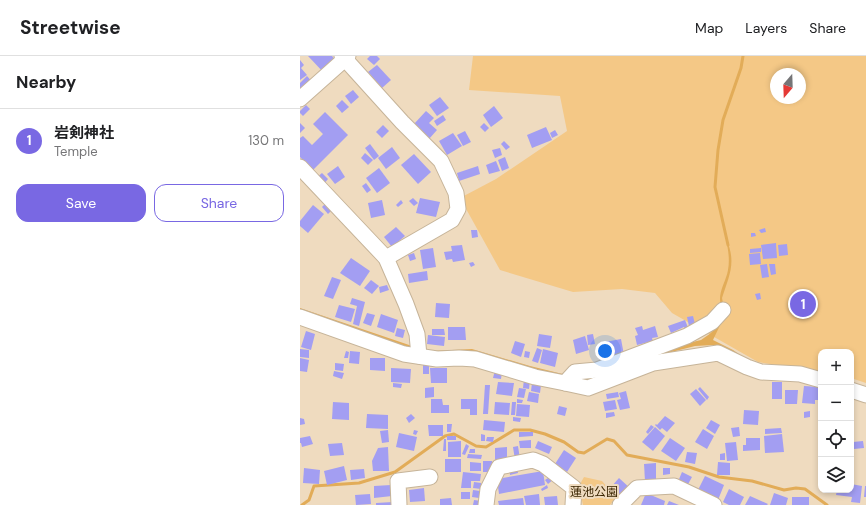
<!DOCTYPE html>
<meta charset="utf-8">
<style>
body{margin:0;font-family:"DM Sans","Noto Sans JP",sans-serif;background:#f2f2f2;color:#202124}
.controls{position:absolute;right:12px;bottom:12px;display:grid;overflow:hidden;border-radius:8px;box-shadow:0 2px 6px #0003}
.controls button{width:36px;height:36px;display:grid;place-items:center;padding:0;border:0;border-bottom:1px solid #e0e0e0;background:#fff;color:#202124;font:20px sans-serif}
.compass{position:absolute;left:470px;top:12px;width:36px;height:36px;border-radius:50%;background:#fff;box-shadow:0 2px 6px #0003;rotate:199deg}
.you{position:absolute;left:305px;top:295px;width:14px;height:14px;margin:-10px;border:3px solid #fff;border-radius:50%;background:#1a73e8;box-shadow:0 0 0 6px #1a73e833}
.badge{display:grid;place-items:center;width:26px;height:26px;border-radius:50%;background:#7968e3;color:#fff;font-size:13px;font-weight:700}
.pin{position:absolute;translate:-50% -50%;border:2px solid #fff;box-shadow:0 1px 4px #0006}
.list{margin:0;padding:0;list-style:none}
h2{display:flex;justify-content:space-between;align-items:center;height:52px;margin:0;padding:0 16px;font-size:17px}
h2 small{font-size:13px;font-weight:400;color:#757577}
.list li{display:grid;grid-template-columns:26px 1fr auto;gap:12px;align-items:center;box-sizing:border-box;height:64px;padding:0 16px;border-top:1px solid #e0e0e0}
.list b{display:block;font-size:15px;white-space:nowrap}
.list p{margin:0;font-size:13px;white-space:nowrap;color:#757577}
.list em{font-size:13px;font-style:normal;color:#757577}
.actions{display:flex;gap:8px;padding:12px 16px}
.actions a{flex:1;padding:9px 0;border:1px solid #7968e3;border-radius:12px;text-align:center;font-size:14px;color:#7968e3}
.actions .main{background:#7968e3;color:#fff}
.icon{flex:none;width:22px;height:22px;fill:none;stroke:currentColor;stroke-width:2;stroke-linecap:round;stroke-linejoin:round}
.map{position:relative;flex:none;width:566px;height:449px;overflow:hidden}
header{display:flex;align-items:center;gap:24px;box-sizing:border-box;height:56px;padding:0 20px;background:#fff;border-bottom:1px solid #e0e0e0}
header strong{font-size:19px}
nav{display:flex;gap:22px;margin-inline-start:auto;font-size:14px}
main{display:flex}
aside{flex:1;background:#fff}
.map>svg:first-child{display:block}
</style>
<header>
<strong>Streetwise</strong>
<nav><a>Map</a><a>Layers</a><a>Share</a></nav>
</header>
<main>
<aside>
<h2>Nearby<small></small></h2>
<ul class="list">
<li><span class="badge">1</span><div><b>岩剣神社</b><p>Temple</p></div><em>130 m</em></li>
</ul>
<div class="actions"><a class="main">Save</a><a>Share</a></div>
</aside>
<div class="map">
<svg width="566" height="449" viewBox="0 0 566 449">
<rect width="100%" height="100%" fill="#efdbbf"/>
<g fill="#f4c886" fill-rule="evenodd">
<path d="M173,0H566V327L551,322V296H521V316L458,306L372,257L355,237L322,233L273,236L200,214L160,142L196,123L267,75L260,40L169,34ZM476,18H500V42H476Z"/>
<polygon points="284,421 302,425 316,441 310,449 283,449 279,430"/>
</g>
<g fill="#e2ac58">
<path d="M426,183C437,206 429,220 422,242L423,247L421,250C417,237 426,226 428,214C430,203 428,193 426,183Z"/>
<polygon points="0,252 115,291 132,295 172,293 230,310 287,324 368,292 401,284 411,277 422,265 413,284 433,294 443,301 413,289 395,290 360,299 288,329 124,298 0,258"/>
</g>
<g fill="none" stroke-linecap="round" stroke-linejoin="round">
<g stroke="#e2ac58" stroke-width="3">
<polyline points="428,189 415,131 418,94 423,64 441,12 443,0"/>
<polyline points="2,449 9,444 14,430 59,427 95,416 145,380 154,378 176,390 186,391 214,374 230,374 245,378 264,386 278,396 284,397 307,383 314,385 327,399 389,411 419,421 452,425 484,434 496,432 505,433 527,449"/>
</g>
</g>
<g fill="#a39ef2">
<polygon points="8,0 32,0 37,6 25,18"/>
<polygon points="70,0 77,0 80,3 74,9 67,3"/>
<polygon points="0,4 4,9 1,12 7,19 0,24"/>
<polygon points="77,9 91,24 82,32 68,16"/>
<polygon points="7,20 14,28 0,36 0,27"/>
<polygon points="53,34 59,41 51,48 45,40"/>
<polygon points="140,41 149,52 137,60 129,49"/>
<polygon points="42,44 49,51 42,57 36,50"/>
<polygon points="6,49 10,53 3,60 0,57 0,55"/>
<polygon points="194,50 203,62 191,71 183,59"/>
<polygon points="126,55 134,62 129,67 137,74 129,83 114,68"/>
<polygon points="25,56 48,79 13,114 0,101 0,82 3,80 12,89 23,78 13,68"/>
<polygon points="143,59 146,64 137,70 134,65"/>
<polygon points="0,67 5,72 0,77"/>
<polygon points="184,67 189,72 185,76 180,71"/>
<polygon points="83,69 89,75 82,82 76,76"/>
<polygon points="246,71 252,84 232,92 227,79"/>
<polygon points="255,74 258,79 252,82 250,77"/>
<polygon points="165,75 171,86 163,90 157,79"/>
<polygon points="153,77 162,90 147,99 139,85"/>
<polygon points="204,85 210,91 206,94 201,88"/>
<polygon points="70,88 79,100 74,104 65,92"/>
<polygon points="92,91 100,102 86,113 78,102"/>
<polygon points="200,92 202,99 195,102 192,94"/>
<polygon points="65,97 73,104 68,109 61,102"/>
<polygon points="114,98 131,116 118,128 101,109"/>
<polygon points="205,101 209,112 202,115 198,104"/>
<polygon points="196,105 200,115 189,118 186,109"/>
<polygon points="38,110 45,121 35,128 27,118"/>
<polygon points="178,110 180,118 159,125 157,117"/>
<polygon points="79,112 90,127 77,137 66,122"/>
<polygon points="22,117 28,123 23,129 16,122"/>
<polygon points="66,127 71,134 67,137 62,130"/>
<polygon points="113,142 118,147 114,150 109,145"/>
<polygon points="120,142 140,146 136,161 116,157"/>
<polygon points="82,144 85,159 71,162 68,147"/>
<polygon points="101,144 103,147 98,151 96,149"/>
<polygon points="27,146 33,153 28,158 22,151"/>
<polygon points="13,149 24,158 8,177 0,170 0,165"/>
<polygon points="96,171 105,180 92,191 84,181"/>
<polygon points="465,172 466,176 461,177 459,174"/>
<polygon points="171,174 177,174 178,181 172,182"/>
<polygon points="451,177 455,177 456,180 451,181"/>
<polygon points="476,187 477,202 463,203 461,189"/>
<polygon points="487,188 488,199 479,200 478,189"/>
<polygon points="162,189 165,204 153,206 152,203 146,204 144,196 152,195 151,190"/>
<polygon points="133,192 136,211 123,213 120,194"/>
<polygon points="461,192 461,196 450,197 450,193"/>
<polygon points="114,197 116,203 110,205 108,199"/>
<polygon points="460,197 461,208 450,209 449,198"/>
<polygon points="51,202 70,215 60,230 40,217"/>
<polygon points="173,206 175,209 171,211 169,207"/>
<polygon points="467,208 469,221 462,222 460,209"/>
<polygon points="469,208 475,208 476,218 471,219"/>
<polygon points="127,215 128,224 109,227 108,218"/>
<polygon points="32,221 41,224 33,243 24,240"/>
<polygon points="71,224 79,230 72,238 64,232"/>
<polygon points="87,229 89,234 80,237 79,231"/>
<polygon points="460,237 461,243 457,244 455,238"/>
<polygon points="52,242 65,246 59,270 53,268 57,250 50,248"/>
<polygon points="136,247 150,248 149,262 135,261"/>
<polygon points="39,249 55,253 51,266 35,261"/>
<polygon points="67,257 75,259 71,270 63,267"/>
<polygon points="81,258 98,264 94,277 77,271"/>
<polygon points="393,260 395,268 389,270 387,261"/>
<polygon points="385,264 389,274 386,275 384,271 371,277 368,270"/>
<polygon points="342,270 343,274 355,270 358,281 352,282 353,285 337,289 335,280 338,279 335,272"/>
<polygon points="148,271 165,271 166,284 148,284"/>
<polygon points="97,272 105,274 103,282 95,280"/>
<polygon points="132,273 144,273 145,279 132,279"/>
<polygon points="6,275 15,278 11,294 1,291"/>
<polygon points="239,278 252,280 250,292 237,290"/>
<polygon points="293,278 295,288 288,289 287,279"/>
<polygon points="128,279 145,281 144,290 127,288"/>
<polygon points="285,280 289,294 276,298 273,284"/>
<polygon points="321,283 324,299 309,302 305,286"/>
<polygon points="215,285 225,288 221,301 211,297"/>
<polygon points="237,292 242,294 238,307 232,305"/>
<polygon points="0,293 9,294 9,302 0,301"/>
<polygon points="243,293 258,297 255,311 240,307"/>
<polygon points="46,295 49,296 48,302 44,302"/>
<polygon points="50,295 60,296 59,308 49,307"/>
<polygon points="225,295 230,296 229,302 224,301"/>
<polygon points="0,302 9,304 7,316 0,315"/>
<polygon points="70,302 85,302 85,315 70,314"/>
<polygon points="123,304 133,304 133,311 129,310 129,318 123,318"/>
<polygon points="35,307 44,308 43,315 35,314"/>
<polygon points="91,312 111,313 110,327 91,326"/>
<polygon points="130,312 147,312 147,327 131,327"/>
<polygon points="195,314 202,316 201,323 193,322"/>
<polygon points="34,315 44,317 42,323 33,320"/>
<polygon points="224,323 230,324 229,333 223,332"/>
<polygon points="198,326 214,327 212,340 196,338"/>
<rect x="472" y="326" width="10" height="17"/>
<polygon points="93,327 102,328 101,332 93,331"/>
<polygon points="232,327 241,329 240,337 231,335"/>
<polygon points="185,329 190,329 188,358 183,358"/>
<polygon points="504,330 521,331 520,344 515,344 515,348 502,347"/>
<polygon points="134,331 134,341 125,342 125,332"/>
<polygon points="400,331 409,341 407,344 398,333"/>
<polygon points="219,332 226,333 224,342 217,341"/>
<polygon points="396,333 406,344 400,350 390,338"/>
<polygon points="485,334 498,334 497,348 485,348"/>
<polygon points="326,335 330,352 320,354 317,344 321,343 319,337"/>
<polygon points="229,336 239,338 238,347 227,345"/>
<polygon points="318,336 319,341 307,343 306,338"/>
<polygon points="131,343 142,343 143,349 149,349 149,357 131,357"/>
<polygon points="161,343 177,343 177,359 170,359 170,353 161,353"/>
<polygon points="217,343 223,344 222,347 217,347"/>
<polygon points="315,344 317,353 305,355 303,346"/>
<polygon points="33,346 49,347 49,364 32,363"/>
<polygon points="195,346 210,347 209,359 194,358"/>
<polygon points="212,346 216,346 215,359 211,359"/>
<polygon points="217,348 230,349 229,361 216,360"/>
<polygon points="259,350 267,352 265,360 257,358"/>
<polygon points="444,354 459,355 458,369 443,368"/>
<polygon points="510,355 510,361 504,362 504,356"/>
<polygon points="314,356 315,360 306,362 306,357"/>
<polygon points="67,358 88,359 88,373 66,372"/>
<polygon points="111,358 115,362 109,367 106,362"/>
<polygon points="365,360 375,367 367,376 362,372 360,374 355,369 356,368 357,369"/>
<polygon points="213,361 221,362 220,366 213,365"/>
<polygon points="0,362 4,363 5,368 0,369"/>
<polygon points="184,364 205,366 204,376 183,374"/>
<polygon points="411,364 420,369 415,378 406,372"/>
<polygon points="147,368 152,368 151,376 147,376"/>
<polygon points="128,369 143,369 143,380 129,380"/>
<polygon points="351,369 354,371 348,378 346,376"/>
<polygon points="355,371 365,380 353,395 342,386"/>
<polygon points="439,371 440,380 433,381 431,372"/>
<polygon points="481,372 482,377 465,378 465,373"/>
<polygon points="403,373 414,380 407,393 395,386"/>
<polygon points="88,374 89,386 82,387 80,375"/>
<polygon points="114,374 118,375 116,379 113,378"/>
<polygon points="219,376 233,376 233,380 219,381"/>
<polygon points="99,377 117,381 114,395 96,391"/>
<polygon points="181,378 185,379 185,385 181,385"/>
<polygon points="482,378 484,396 465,397 464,380"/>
<polygon points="10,380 13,388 2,391 1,387 0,387 0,382"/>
<rect x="147" y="380" width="9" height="4"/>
<polygon points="187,381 194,381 193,386 186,385"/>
<polygon points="370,382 385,392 376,405 361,395"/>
<polygon points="446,382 460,382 460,394 443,395 443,389 446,389"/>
<polygon points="144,383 146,383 146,395 143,395"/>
<polygon points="231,384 231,392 220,392 219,385"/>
<polygon points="161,385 161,401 148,401 148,386"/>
<polygon points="238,385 252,391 249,398 235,392"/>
<polygon points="563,385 564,392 554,393 553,386"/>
<polygon points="436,386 438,404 427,405 425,387"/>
<polygon points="42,387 44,399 30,400 28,388"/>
<polygon points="166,388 169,390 165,399 162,398"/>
<polygon points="218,390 220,403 215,404 213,391"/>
<polygon points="88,391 89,415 73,415 72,405 78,392"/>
<polygon points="207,391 207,405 195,405 195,392"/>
<polygon points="170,393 175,393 175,397 169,397"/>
<polygon points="264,394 276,402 267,416 255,408"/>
<polygon points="387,396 397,397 395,408 385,406"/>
<polygon points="425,397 425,404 420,404 420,398"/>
<polygon points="168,398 182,399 181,403 167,402"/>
<rect x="145" y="403" width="16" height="13"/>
<rect x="183" y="405" width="9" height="11"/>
<polygon points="170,406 181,407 181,415 170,415"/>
<polygon points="418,406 430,407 430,419 417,419"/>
<polygon points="356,407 356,424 345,425 344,408"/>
<polygon points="44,410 47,424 27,429 24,415"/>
<polygon points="217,411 218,417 210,419 209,412"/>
<polygon points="4,412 20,414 19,428 3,427"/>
<polygon points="363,412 370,412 370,418 363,419"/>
<polygon points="64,413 65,422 51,424 50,414"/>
<polygon points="243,415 245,429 199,438 197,423"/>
<polygon points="163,416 181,418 180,425 171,425 171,432 161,432"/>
<polygon points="382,416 392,421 386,432 377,428"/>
<polygon points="251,420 254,423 248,428 245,424"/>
<polygon points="405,420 424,429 418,444 398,434"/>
<polygon points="319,422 331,433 323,442 311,431"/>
<polygon points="174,426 181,427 181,433 173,432"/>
<polygon points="551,428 562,430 560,447 551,446 552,441 536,439 537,434 551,434"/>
<polygon points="91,429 92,440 74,442 74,430"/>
<polygon points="247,429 248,432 242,435 241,433"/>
<polygon points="565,430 566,430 566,441 564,441"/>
<polygon points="124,432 125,445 110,446 109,434"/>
<polygon points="429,433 444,441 440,449 429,449 423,446"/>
<polygon points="173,434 180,435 179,442 172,441"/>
<rect x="161" y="436" width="9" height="7"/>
<polygon points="346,437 365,445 364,449 341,449"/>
<polygon points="474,437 488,442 486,449 470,449"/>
<polygon points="70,438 71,448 56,449 55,439"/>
<polygon points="239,438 240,449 226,449 224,440"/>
<polygon points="257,440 258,449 245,449 244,441"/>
<polygon points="450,440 468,448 467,449 445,449"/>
<rect x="492" y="441" width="17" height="8"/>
<polygon points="151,442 152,449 140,449 140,443"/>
<polygon points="223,442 224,449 199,449 198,445"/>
<polygon points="174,444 181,445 181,449 173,449"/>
<polygon points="369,445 379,449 367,449"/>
<polygon points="93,446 93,449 76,449 76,447"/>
</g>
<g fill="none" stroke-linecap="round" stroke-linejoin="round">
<g stroke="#c6b499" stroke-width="17">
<g id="minor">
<polyline points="48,0 45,3 102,66 141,105 156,137 158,153 152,164 86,202"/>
<polyline points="0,43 45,3 42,0"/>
<polyline points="0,111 86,202 106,248 117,278 119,300"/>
<polyline points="0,261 104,298 137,303 159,302 175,303 235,321 265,327 275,316 297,314 387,280 412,266 423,254"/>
<polyline points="265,327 288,332 353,307 418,297 447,311 461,316 500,318 521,324"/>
<polyline points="551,334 566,339"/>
<polyline points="99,449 98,425 130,421"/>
<polyline points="186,449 188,433 199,411 233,404 243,408 274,432 273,449"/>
<polyline points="320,449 337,432 374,430 414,449"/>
</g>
</g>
<use href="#minor" stroke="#fff" stroke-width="15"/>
</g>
<g text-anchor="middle" stroke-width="4" stroke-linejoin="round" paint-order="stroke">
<g font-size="12" fill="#392400" stroke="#efdbbf">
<text x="294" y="440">蓮池公園</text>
</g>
</g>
</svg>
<div class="controls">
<button>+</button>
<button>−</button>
<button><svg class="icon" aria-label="locate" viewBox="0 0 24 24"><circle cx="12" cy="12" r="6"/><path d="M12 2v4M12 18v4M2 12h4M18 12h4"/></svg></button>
<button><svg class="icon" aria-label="layers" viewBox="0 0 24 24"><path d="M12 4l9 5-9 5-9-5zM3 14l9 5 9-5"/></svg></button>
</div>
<svg class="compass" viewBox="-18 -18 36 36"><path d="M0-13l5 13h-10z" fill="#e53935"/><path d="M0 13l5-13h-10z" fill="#757577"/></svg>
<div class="you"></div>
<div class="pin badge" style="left:503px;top:248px">1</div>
</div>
</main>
